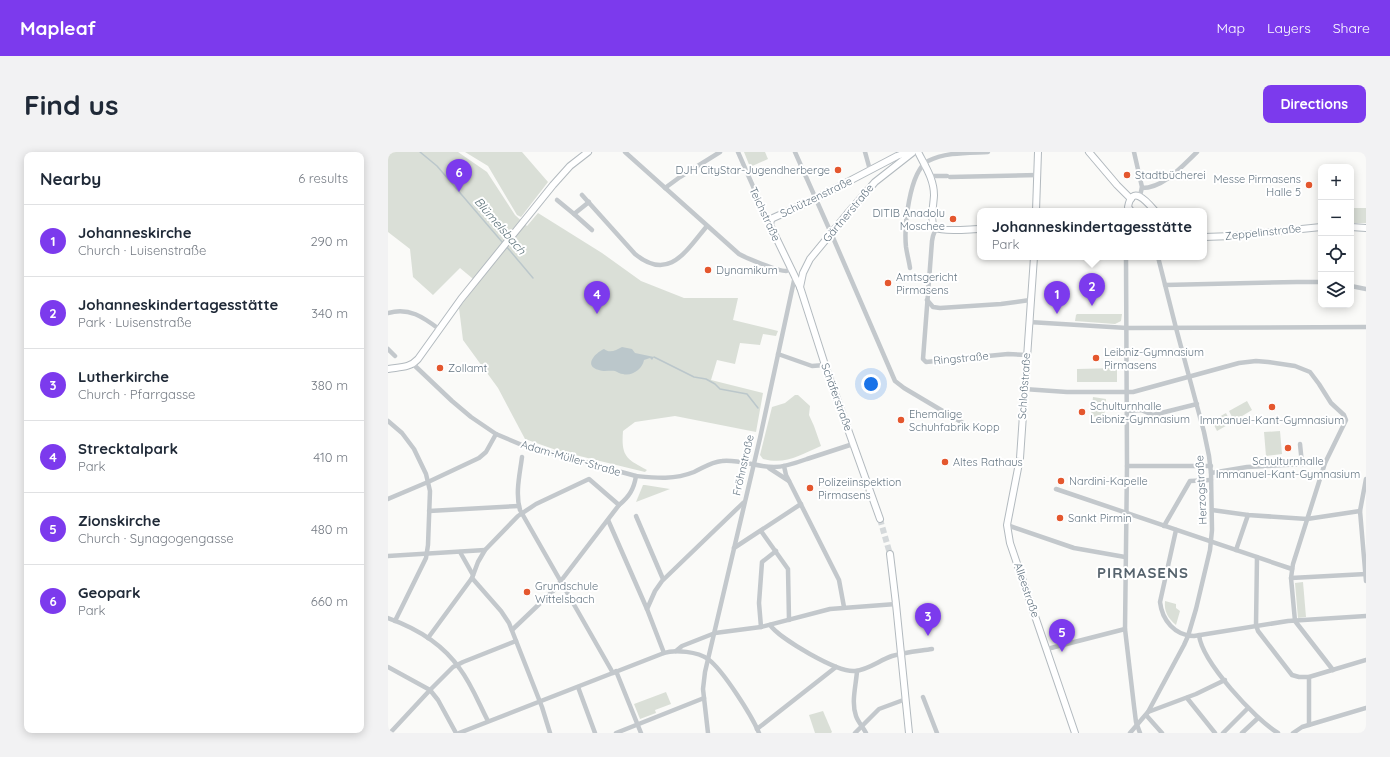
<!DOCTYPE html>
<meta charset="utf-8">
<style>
body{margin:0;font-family:Quicksand,sans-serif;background:#f2f2f3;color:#1f2937}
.controls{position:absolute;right:12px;top:12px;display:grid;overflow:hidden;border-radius:8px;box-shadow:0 2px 10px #0003}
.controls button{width:36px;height:36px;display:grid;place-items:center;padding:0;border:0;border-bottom:1px solid #e0e1e3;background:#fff;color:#1f2937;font:20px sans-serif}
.you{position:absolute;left:483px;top:232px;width:14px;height:14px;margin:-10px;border:3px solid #fff;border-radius:50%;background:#1a73e8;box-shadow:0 0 0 6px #1a73e833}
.badge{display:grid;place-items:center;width:26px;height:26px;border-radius:50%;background:#7c3aed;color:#fff;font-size:13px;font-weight:700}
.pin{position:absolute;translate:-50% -33px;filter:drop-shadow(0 1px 2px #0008)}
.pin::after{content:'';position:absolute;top:21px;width:14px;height:12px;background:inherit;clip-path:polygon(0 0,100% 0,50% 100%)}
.popup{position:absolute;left:589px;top:56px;width:230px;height:52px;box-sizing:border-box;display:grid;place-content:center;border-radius:8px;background:#fff;filter:drop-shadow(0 1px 3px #0005);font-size:13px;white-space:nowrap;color:#747a83}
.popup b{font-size:15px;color:#1f2937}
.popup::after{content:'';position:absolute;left:50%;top:100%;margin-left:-8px;border:8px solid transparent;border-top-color:#fff}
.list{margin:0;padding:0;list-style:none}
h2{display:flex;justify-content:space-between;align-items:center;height:52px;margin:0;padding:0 16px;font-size:17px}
h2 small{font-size:13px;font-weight:400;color:#747a83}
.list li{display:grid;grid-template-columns:26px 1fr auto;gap:12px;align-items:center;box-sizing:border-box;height:72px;padding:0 16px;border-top:1px solid #e0e1e3}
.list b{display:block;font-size:15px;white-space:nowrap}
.list p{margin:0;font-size:13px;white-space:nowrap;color:#747a83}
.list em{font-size:13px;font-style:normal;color:#747a83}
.icon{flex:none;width:22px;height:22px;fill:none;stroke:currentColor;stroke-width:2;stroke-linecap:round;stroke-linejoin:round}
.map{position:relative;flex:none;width:978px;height:581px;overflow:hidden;border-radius:8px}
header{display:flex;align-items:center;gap:24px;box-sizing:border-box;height:56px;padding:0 20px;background:#7c3aed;color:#fff}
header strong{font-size:19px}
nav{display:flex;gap:22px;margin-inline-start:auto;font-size:14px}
.intro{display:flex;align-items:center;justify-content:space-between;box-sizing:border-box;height:96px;padding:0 24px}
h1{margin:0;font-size:28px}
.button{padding:10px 18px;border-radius:8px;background:#7c3aed;color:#fff;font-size:14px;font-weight:700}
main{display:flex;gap:24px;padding:0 24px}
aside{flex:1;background:#fff;border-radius:8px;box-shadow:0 2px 10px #0003}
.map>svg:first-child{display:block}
</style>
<header>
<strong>Mapleaf</strong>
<nav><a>Map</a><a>Layers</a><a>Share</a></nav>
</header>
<div class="intro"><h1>Find us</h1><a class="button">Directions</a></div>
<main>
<aside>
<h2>Nearby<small>6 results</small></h2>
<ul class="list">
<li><span class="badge">1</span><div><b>Johanneskirche</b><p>Church · Luisenstraße</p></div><em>290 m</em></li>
<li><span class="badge">2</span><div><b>Johanneskindertagesstätte</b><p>Park · Luisenstraße</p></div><em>340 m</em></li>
<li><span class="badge">3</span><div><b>Lutherkirche</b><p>Church · Pfarrgasse</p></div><em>380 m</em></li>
<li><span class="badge">4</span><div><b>Strecktalpark</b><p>Park</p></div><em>410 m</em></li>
<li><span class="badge">5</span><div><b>Zionskirche</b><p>Church · Synagogengasse</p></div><em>480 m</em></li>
<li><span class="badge">6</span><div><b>Geopark</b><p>Park</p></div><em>660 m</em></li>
</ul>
</aside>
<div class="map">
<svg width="978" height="581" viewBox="0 0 978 581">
<rect width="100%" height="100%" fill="#fafaf8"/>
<g fill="#dadfd7">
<path d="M0,0H70L99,20L127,63L139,74L150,61L214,101L253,129L296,146H350L345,168L390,179L388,184L375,182L372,193L352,191L347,212L329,208L323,228L375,241L368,280L287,264L247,270L235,279C233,304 238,307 259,318L257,320L171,299L137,287L110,236L75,188L71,156L90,131L72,116L45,143L25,125L22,97L0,80Z"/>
<polygon points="77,0 134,0 160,30 133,65 129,63 100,14"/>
<polygon points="356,0 377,0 380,7 362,15"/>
<rect x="963" y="56" width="15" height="15"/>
<polygon points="689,162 734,162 733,169 727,172 687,169 688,163"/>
<polygon points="729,216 729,230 689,230 689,217"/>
<path d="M407,243H410L422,254L421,263L426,274L433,294C412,303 398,313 375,307L372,303L384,255L397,251Z"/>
<polygon points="705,245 718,247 716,266 703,264"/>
<polygon points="859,249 864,258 846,269 841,259"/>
<polygon points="838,261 843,271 829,279 824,269"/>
<polygon points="892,279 894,302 878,304 876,280"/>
<polygon points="255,333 257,333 282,337 248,350"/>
<polygon points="915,430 918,465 910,466 907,431"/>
<path d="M777,449L788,452V456L792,459L788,473C780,466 776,460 777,449Z"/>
<polygon points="278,540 283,552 267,558 268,561 252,567 246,552"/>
<polygon points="435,559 444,580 443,581 427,581 421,563"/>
</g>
<path fill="#bbc7cb" d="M234,195L244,197L247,201L266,205L264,208L262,206L256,208C255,216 244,225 235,222C232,222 230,220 227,219C222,218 216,220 211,218C195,214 207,201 216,197C222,202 228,198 234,195Z"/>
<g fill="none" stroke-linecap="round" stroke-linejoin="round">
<g stroke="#bbc7cb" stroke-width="1.5">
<polyline points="32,0 49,14 115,91"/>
<polyline points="118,94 145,126"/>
<polyline points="266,205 306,225 318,227 327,232 332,237 359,242 370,256"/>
</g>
<polyline stroke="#d5d9db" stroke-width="6" stroke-dasharray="6 3" stroke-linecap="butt" points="492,367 502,402"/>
<g stroke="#b3babf" stroke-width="8">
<g id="secondary">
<path d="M530,0C537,14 546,27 546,43C546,50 541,73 548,76C555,80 583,77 592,77"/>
<polyline points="701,0 729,33 743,47"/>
<polyline points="648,59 650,0"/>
<path d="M743,59L740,55C744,31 760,51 767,59"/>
<polyline points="963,75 978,76"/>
<polyline points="816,85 845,84 933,75"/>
<polyline points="646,105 632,306 619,373 622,391 687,581"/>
<polyline points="412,135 415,121 422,107 459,62 487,30 524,1"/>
<path d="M0,217C12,215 22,216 30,207L73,147L165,33L182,14L200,0"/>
<polyline points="492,367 437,213 412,135 382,73 383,68 385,66 427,47 509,4 521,0"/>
<polyline points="502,402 508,452 521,581"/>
</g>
</g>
<g stroke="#c3c8cc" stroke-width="4.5">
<path d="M237,0L351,102C358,106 390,119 398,119C399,119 402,117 404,117"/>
<polyline points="350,0 382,73"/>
<polyline points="407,0 443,81 507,229 516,236 580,274"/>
<polyline points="477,0 482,18"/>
<polyline points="746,0 754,35 752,44"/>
<polyline points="542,24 559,24"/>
<polyline points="562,25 650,23"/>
<polyline points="277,36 292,25 332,0"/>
<path d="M754,36C776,36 794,14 809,0"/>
<path d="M194,43L247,102C281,130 298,99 319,74"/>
<polyline points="169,48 186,62 201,50"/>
<polyline points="186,62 204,78"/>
<polyline points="548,76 545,84 544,89 535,207 538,210 620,202 639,203"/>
<polyline points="738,105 739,314 737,477 746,554 748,570 752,581"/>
<path d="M522,116C521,109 519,102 518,95C516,75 521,20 540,9C558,0 580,1 600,0"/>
<polyline points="777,133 909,130 933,130"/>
<polyline points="963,134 978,137"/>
<polyline points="539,148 545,155 552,156 613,152 642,148"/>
<path d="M0,161C21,155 35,165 51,177"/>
<polyline points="641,170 739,176 978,175"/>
<polyline points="0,197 7,204"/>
<polyline points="390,202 424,214 437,213"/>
<path d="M25,212L64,249L83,265L108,282L134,293L248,324C268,326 286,328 306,320C315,316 323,310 334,309C351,307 368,315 386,315C397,315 408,311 419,307C434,302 450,297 465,292"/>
<polyline points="636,237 679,240 745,240 851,211 868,209 880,210 907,214 922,220 931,232 943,251 956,263 958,268 937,311 905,412 903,426 907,469 945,518"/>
<polyline points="739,259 753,258 765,263 809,252"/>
<polyline points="0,269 14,281 26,297 38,322 42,339 40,393 38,406 7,469"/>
<polyline points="912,292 914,312"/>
<path d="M134,305C132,321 127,341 132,358L225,521"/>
<polyline points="396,314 398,323 451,428 456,455"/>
<polyline points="739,314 823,314"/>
<polyline points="381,316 401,329"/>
<polyline points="823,321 859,315 937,311"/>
<polyline points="978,327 972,359 978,429"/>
<polyline points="668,337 904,417"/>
<polyline points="0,347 40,330 91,306 98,300 108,282"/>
<polyline points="824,358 860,363 919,367 972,359"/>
<polyline points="41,359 131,354"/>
<polyline points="248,364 275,427"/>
<polyline points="220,368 259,457 276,501"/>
<polyline points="619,373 686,396 737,405"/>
<polyline points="776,374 802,329 823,328"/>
<path d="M788,378L772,450C774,468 787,484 806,484L900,469L978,464"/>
<polyline points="373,379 400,417 401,468"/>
<polyline points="346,396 413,352"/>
<polyline points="848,398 860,363"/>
<polyline points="72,400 85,423"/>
<polyline points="0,404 97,398"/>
<polyline points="869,405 868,473 870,479 904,523 911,525 921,525 978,508"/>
<polyline points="84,426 113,459 121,471 154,555 162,581"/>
<polyline points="903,426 978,422"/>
<polyline points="259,457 267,439 274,429 355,351"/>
<path d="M0,466C28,476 55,492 72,517C84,533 91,552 100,569"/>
<path d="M382,473C392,487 450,521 467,519C480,518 492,508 504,504C517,500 531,499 544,497"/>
<polyline points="373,475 371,451 374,410 388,399"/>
<path d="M124,478L166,438L231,353C241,345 246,337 248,324"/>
<path d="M811,483C814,510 867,567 890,581"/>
<polyline points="40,486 84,426 90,410 97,398 130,364 148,352 201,327 231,353"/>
<polyline points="659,497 737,477"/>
<polyline points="288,499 294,494 327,481 373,475 442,457 508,452"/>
<polyline points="0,515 42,538 50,548 68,581"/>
<polyline points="228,519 253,581"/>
<path d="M469,519C468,534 463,550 468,564C470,570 475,575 478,581"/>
<polyline points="921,525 921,573"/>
<polyline points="190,535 207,581"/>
<polyline points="535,545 549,581"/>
<polyline points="799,546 827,581"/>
<polyline points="760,560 808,542 837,528"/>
<polyline points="758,563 774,581"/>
<polyline points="369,577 448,515"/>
<polyline points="2,581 42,538 65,515 75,510 128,489"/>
<path d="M71,581L276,501C287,497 310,500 320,507C335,518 364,564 371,581"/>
<polyline points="228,581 316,546"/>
<polyline points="320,581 315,537 317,520 372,286 407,124"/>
<polyline points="467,581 491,557 518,547"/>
<polyline points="742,581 760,560 796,493 800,484 808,457 822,398 824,378 823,321 821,304 816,280 788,176 770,105"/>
<polyline points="835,581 860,556"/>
<polyline points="854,581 870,566"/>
<polyline points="905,581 914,575 978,556"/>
</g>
<use href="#secondary" stroke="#fff" stroke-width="6"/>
</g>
<g fill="#e4572e" stroke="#fff" stroke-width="1.5">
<circle cx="450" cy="18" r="4"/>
<circle cx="739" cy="23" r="4"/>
<circle cx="921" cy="33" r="4"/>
<circle cx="565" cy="67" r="4"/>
<circle cx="320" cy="118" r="4"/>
<circle cx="500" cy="131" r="4"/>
<circle cx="708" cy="206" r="4"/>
<circle cx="52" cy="216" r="4"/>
<circle cx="884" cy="255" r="4"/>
<circle cx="694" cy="260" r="4"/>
<circle cx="513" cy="268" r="4"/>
<circle cx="900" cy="296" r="4"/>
<circle cx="557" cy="310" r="4"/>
<circle cx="673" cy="329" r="4"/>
<circle cx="422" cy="336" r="4"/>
<circle cx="672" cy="366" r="4"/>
<circle cx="139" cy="440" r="4"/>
</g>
<g text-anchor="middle" stroke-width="4" stroke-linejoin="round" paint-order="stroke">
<g font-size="11" fill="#657683" stroke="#fff" text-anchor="start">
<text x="442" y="22" text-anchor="end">DJH CityStar-Jugendherberge</text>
<text x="747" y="27">Stadtbücherei</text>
<text x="913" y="31" text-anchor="end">Messe Pirmasens<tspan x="913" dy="13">Halle 5</tspan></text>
<text x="557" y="65" text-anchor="end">DITIB Anadolu<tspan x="557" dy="13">Moschee</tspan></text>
<text x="328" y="122">Dynamikum</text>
<text x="508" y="129">Amtsgericht<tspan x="508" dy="13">Pirmasens</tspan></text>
<text x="716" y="204">Leibniz-Gymnasium<tspan x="716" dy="13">Pirmasens</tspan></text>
<text x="60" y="220">Zollamt</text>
<text x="702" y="258">Schulturnhalle<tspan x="702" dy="13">Leibniz-Gymnasium</tspan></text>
<text x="521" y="266">Ehemalige<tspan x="521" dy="13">Schuhfabrik Kopp</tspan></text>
<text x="884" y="272" text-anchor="middle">Immanuel-Kant-Gymnasium</text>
<text x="900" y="313" text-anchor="middle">Schulturnhalle<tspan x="900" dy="13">Immanuel-Kant-Gymnasium</tspan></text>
<text x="565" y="314">Altes Rathaus</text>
<text x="681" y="333">Nardini-Kapelle</text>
<text x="430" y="334">Polizeiinspektion<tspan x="430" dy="13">Pirmasens</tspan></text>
<text x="680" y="370">Sankt Pirmin</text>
<text x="147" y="438">Grundschule<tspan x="147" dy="13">Wittelsbach</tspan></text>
</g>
<g font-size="11" fill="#657683" stroke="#fff">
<text transform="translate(428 45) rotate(-26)" y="4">Schützenstraße</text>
<text transform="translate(460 61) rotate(-50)" y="4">Gärtnerstraße</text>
<text transform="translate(377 62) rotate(65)" y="4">Teichstraße</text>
<text transform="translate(875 80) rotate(-6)" y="4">Zeppelinstraße</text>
<text transform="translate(573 206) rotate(-5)" y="4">Ringstraße</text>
<text transform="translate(636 234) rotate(-86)" y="4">Schloßstraße</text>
<text transform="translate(449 245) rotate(70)" y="4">Schäferstraße</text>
<text transform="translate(183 306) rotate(16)" y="4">Adam-Müller-Straße</text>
<text transform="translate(355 313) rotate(-77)" y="4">Fröhnstraße</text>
<text transform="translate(813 338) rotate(-93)" y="4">Herzogstraße</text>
<text transform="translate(639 438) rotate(71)" y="4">Alleestraße</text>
</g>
<g font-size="12" font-style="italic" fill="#60757c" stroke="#fff">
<text transform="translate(112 74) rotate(49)" y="4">Blümelsbach</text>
</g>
<g font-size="15" font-weight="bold" letter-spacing="1" fill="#57646e" stroke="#fff">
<text x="755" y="426">PIRMASENS</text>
</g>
</g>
</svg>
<div class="controls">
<button>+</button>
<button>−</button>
<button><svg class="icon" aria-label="locate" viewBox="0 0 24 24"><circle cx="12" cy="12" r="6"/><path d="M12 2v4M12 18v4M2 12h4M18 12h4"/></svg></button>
<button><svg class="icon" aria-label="layers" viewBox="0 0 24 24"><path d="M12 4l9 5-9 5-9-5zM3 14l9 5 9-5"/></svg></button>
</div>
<div class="you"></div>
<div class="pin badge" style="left:669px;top:162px">1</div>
<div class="pin badge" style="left:704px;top:154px">2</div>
<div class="popup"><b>Johanneskindertagesstätte</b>Park</div>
<div class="pin badge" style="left:540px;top:484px">3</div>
<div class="pin badge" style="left:209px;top:162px">4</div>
<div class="pin badge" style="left:674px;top:500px">5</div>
<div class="pin badge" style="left:71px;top:40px">6</div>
</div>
</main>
